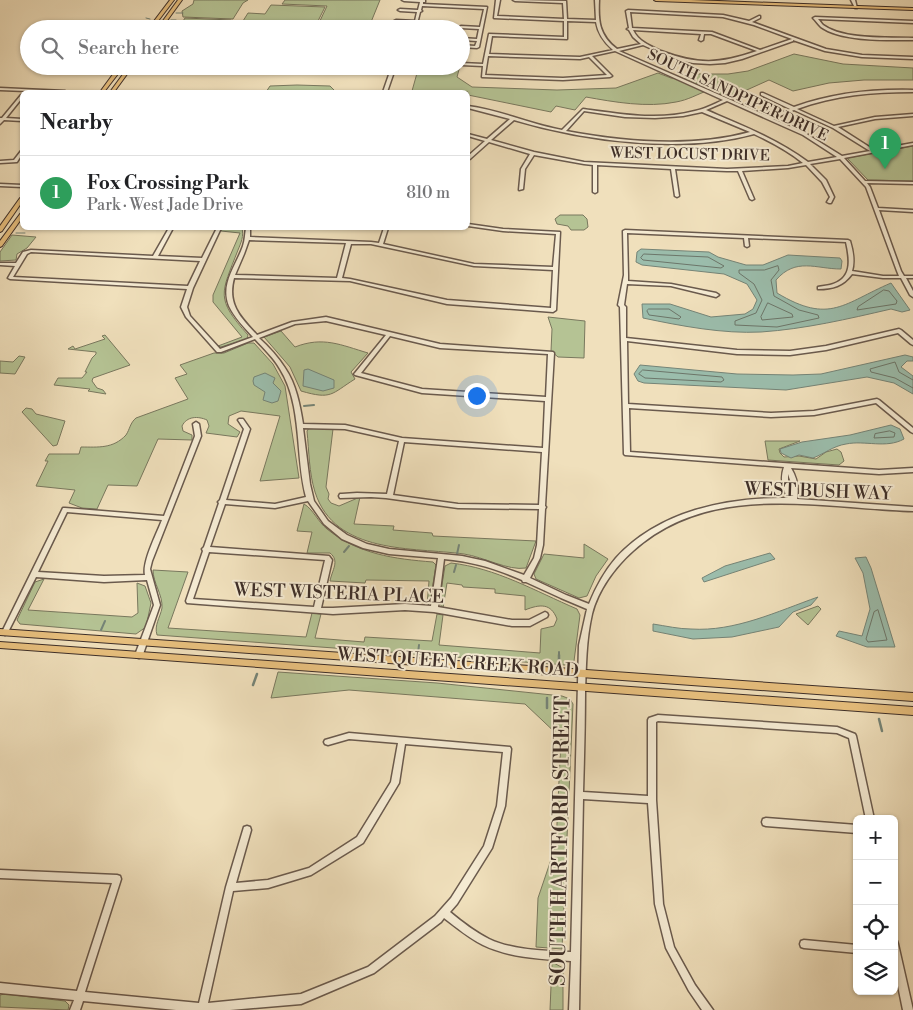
<!DOCTYPE html>
<meta charset="utf-8">
<style>
body{margin:0;font-family:"Libre Bodoni",serif;background:#f2f2f2;color:#202124}
.controls{position:absolute;right:15px;bottom:15px;display:grid;overflow:hidden;border-radius:8px;box-shadow:0 1px 4px #0004}
.controls button{width:45px;height:45px;display:grid;place-items:center;padding:0;border:0;border-bottom:1px solid #e0e0e0;background:#fff;color:#202124;font:25px sans-serif}
.you{position:absolute;left:476px;top:395px;width:18px;height:18px;margin:-12px;border:4px solid #fff;border-radius:50%;background:#1a73e8;box-shadow:0 0 0 8px #1a73e833}
.badge{display:grid;place-items:center;width:32px;height:32px;border-radius:50%;background:#8f2418;color:#fff;font-size:16px;font-weight:700}
.pin{position:absolute;translate:-50% -41px;filter:drop-shadow(0 1px 2px #0008)}
.pin::after{content:'';position:absolute;top:26px;width:18px;height:15px;background:inherit;clip-path:polygon(0 0,100% 0,50% 100%)}
.list{margin:0;padding:0;list-style:none}
h2{display:flex;justify-content:space-between;align-items:center;height:65px;margin:0;padding:0 20px;font-size:21px}
h2 small{font-size:16px;font-weight:400;color:#757577}
.list li{display:grid;grid-template-columns:32px 1fr auto;gap:15px;align-items:center;box-sizing:border-box;height:75px;padding:0 20px;border-top:1px solid #e0e0e0}
.list b{display:block;font-size:19px;white-space:nowrap}
.list p{margin:0;font-size:16px;white-space:nowrap;color:#757577}
.list em{font-size:16px;font-style:normal;color:#757577}
.icon{flex:none;width:28px;height:28px;fill:none;stroke:currentColor;stroke-width:2;stroke-linecap:round;stroke-linejoin:round}
.map{position:relative;flex:none;width:913px;height:1010px;overflow:hidden}
.search{position:absolute;background:#fff;box-shadow:0 1px 4px #0004;left:20px;top:20px;width:450px;height:55px;display:flex;align-items:center;gap:12px;box-sizing:border-box;padding:0 18px;border-radius:28px;color:#757577;font-size:19px}
.panel{position:absolute;background:#fff;box-shadow:0 1px 4px #0004;left:20px;top:90px;width:450px;height:140px;border-radius:8px}
.map>svg:first-child{display:block}
</style>
<div class="map">
<svg width="913" height="1010" viewBox="0 0 913 1010">
<rect width="100%" height="100%" fill="#f0e0bc"/>
<filter id="stains"><feTurbulence type="fractalNoise" baseFrequency=".004" numOctaves="4"/><feColorMatrix values="0 0 0 0 .2 0 0 0 0 .09 0 0 0 0 .02 0 0 0 .5 -.17"/></filter>
<radialGradient id="worn" r=".72"><stop offset=".6" stop-color="#630" stop-opacity="0"/><stop offset="1" stop-color="#630" stop-opacity=".3"/></radialGradient>
<g fill="#b5c394" stroke="#79785e">
<polygon points="194,0 248,0 243,3 233,19 183,17 182,11 193,4"/>
<polygon points="285,0 380,0 369,27 365,27 318,25 327,6 282,4"/>
<polygon points="271,5 325,7 314,29 238,29 248,13 265,14"/>
<polygon points="185,18 231,20 226,29 178,29"/>
<path d="M794,54L843,64L913,68V80H864L829,83L793,91L769,80L729,98L709,90C698,94 688,100 676,102C647,108 614,102 586,97L575,110L556,106L551,112L468,95V92L412,91L419,66H460L457,77L472,87L557,90L616,88L658,73L671,78L684,79L699,74H728L748,71Z"/>
<polygon points="297,85 330,86 334,90 332,92 266,92 270,86"/>
<polygon points="913,146 913,181 868,180 847,158"/>
<polygon points="560,215 583,215 587,219 588,227 584,230 571,230 568,226 557,224 555,219"/>
<path d="M223,228H242C244,236 241,243 238,250C221,294 215,298 248,335L247,339L221,347L218,346L242,337L213,302V295L240,233L221,231Z"/>
<polygon points="12,235 36,237 27,248 17,254 16,260 0,261 0,252"/>
<polygon points="548,317 585,321 584,358 558,357 551,351 552,329"/>
<path d="M281,331L295,347C323,336 341,345 368,353L351,372L355,379C331,394 332,400 301,391L290,367L264,337Z"/>
<polygon points="105,335 130,365 93,378 92,381 97,388 103,390 106,394 88,391 90,389 54,385 58,378 82,378 87,372 85,372 92,358 96,354 96,352 68,349 73,346 75,349 105,339 102,336"/>
<path d="M248,343H254L273,364L285,386L299,478L260,481L280,416L241,411L229,416L228,424L240,432L237,437L206,433L209,426L207,420C198,416 187,416 182,426L183,431L192,435V440L158,439L137,486L108,485L97,509L82,508L69,503L75,490L36,486L48,461H45L49,454H79L81,447C98,447 113,449 126,435C130,429 130,423 136,418L188,399L175,378L187,374L180,365L214,353H224Z"/>
<polygon points="19,356 25,357 15,374 0,373 0,361 13,362"/>
<polygon points="26,408 32,409 36,414 65,421 57,445 53,446 22,412"/>
<path d="M309,428L333,429L326,487L329,494L328,499L331,503L339,506L360,497L354,524L394,526L393,530L432,533L433,536L536,541L526,568C508,571 484,557 464,554C413,547 335,555 315,492C309,473 309,451 307,431Z"/>
<polygon points="765,441 800,441 779,449 780,453 784,457 799,456 816,459 826,452 837,449 841,452 844,461 839,465 768,460"/>
<path d="M304,504C313,509 318,522 327,529C358,554 394,559 433,562L436,565L430,603L427,606L429,581L366,580L365,583L330,581C332,570 340,561 330,553H307L312,532L297,531Z"/>
<polygon points="584,544 608,559 596,576 587,596 579,598 536,579 534,574 544,554 584,558"/>
<path d="M451,563C496,568 535,591 577,609L580,615L574,661L565,665L157,635C154,625 160,618 162,608C163,595 153,583 153,570L188,572L168,628L306,637L312,613L321,614L315,638L364,642L365,637L432,641L437,614L443,615L439,645L540,653L541,629L554,626L557,619C551,603 540,604 525,610V596L495,593V589L463,587L462,585L447,583L443,608L439,603L445,566Z"/>
<polygon points="44,579 28,610 132,617 138,613 137,583 145,586 151,603 146,627 136,634 20,624 17,620 35,582"/>
<polygon points="818,606 821,609 808,625 796,614"/>
<polygon points="278,672 437,683 562,696 570,699 573,704 562,949 536,947 538,898 556,845 561,738 525,704 349,690 271,698"/>
<polygon points="552,962 563,968 563,1010 550,1010"/>
<polygon points="5,994 65,1001 69,1005 68,1010 0,1007 0,995"/>
</g>
<g fill="#9bbdac" stroke="#758477">
<path d="M641,249L709,252L718,257L746,265H763L788,255L840,258L842,261L841,269C816,269 796,257 776,280L777,293C830,325 844,303 891,283L910,310L902,312L891,309C848,319 805,329 761,332C723,334 681,326 643,318L642,304H670L711,317L745,314L753,309L757,300L747,284L724,274L642,265L636,262L637,252Z"/>
<polygon points="905,355 913,357 913,361 907,361 901,367 913,376 913,394 894,383 867,377 786,390 644,383 638,381 634,374 640,365 737,374 793,375 821,374"/>
<polygon points="308,369 334,380 334,388 323,391 303,386 304,370"/>
<polygon points="265,373 275,378 273,383 281,391 278,401 272,403 263,400 265,392 254,385 253,381 254,377"/>
<path d="M891,425L900,429L904,439C886,449 865,440 846,444C833,446 824,454 813,458L799,455L791,458L781,453L780,449L802,442L850,435Z"/>
<polygon points="770,553 775,559 704,582 702,578 725,566"/>
<polygon points="866,557 871,568 895,647 867,647 836,636 839,631 862,636 870,609 863,573 855,558"/>
<path d="M818,597L811,605L793,612L779,627L732,637L693,639L653,631V624C666,626 679,629 691,629C735,632 778,611 818,597Z"/>
</g>
<g fill="none" stroke-linecap="round" stroke-linejoin="round">
<g stroke="#6c766a" stroke-width="1">
<polygon points="644,254 708,257 724,266 721,268 643,260 641,258"/>
<polygon points="778,266 779,270 771,280 774,296 799,310 818,315 819,318 777,327 735,325 735,321 756,313 762,300 754,284 739,273 739,270 764,270"/>
<polygon points="884,290 889,291 897,301 896,304 857,310 858,307"/>
<polygon points="768,303 792,314 793,317 762,320 761,317"/>
<polygon points="649,309 669,309 681,317 679,319 649,315 647,311"/>
<polygon points="643,370 722,377 724,380 721,382 645,378 639,374"/>
<polyline points="913,380 899,372 895,362 870,369 871,372 895,378 913,388"/>
<polygon points="890,431 895,433 894,437 874,438 875,434"/>
<polygon points="878,610 887,640 868,642 866,639 874,612"/>
</g>
<g stroke="#758477" stroke-width="1">
<polyline points="176,13 183,13"/>
<polyline points="146,18 150,19"/>
<polyline points="171,20 176,20"/>
<polyline points="165,27 172,28"/>
<polyline points="447,68 448,66"/>
<polyline points="697,83 705,83"/>
<polyline points="16,233 25,233"/>
</g>
<g stroke="#758477" stroke-width="2">
<polyline points="304,406 314,405"/>
<polyline points="344,552 349,546"/>
<polyline points="457,554 459,545"/>
<polyline points="454,572 456,565"/>
<polyline points="101,630 105,621"/>
<polyline points="559,652 559,657"/>
<polyline points="418,653 419,645"/>
</g>
<g stroke="#758477" stroke-width="2.5">
<polyline points="559,655 559,662"/>
<polyline points="253,685 257,674"/>
<polyline points="547,698 547,708"/>
<polyline points="879,719 882,731"/>
</g>
<g stroke="#6a5a4d" stroke-width="3">
<g id="minor">
<polygon points="402,0 425,0 425,2 423,2 423,4 487,7 479,47 477,48 461,47 461,45 475,46 477,41 461,40 461,38 477,39 479,29 461,28 459,27 461,26 480,27 484,9 422,6 421,10 422,11 420,12 417,24 436,25 438,26 436,27 417,26 416,29 412,29 414,23 396,22 394,21 396,20 415,21 417,12 400,11 398,10 400,9 418,10 420,2 404,1"/>
<path d="M496,0H500L497,16L564,19L563,3L515,1L513,0L566,1L567,19L596,20L595,0H599C598,21 599,35 617,49L641,44L633,37L629,30L627,29L629,28L626,11L628,10L723,15L749,21L759,16H760V18L752,22L826,49L862,55L913,57V59L862,57L825,51L793,40V41L742,59L725,63L710,64L693,63L674,59L643,45L619,51L770,117L790,109L761,95V93H763L794,107C833,93 872,89 913,90V92C873,92 835,95 797,109L834,126L875,117L913,114V116L875,119L838,127L874,150L913,143V145L844,158L865,181L913,182V184L867,183L870,187L878,208L913,210V212L879,210L901,271L904,276H913V278H906L913,291V297L910,295L901,278H883L852,274C843,286 833,289 818,289V287C822,286 826,286 830,285C853,279 850,260 846,242L748,238L749,246L747,247L745,246L744,238L627,233L628,275V281L671,284L716,293L719,295L716,297L671,286L627,284L624,305L626,307V338L737,350L790,351L826,346L899,329L901,330L913,340V345L911,344L898,333L826,350L790,355L737,354L627,341L628,404L771,413L814,411L877,399L879,400L913,428V433L911,432L876,403L814,415L771,417L629,408L630,452L879,470L913,468V472L879,474L791,468C797,478 799,487 797,499L913,507V511C819,508 710,481 633,551C615,567 598,590 592,614C586,640 586,666 585,693C585,726 584,759 583,792L648,796V720L649,718L658,715L837,727L855,734L856,736L874,819H866L849,738L837,733L658,721L656,722V800L663,904L674,947L695,985L713,1010H702L689,991L666,948L655,904L648,803L583,799L579,1010H569L571,961C542,959 510,958 483,945C469,938 457,928 444,918L441,922L374,973L301,1004L230,1010H176L83,1001L80,1010H70L74,1000L0,993V983L77,991L112,883L0,878V870L117,875L120,876L121,879L85,992L199,1003L226,887L244,827L247,826L250,827L251,830L236,883L268,880L309,868L357,837L391,782L398,743L349,739L328,745L325,744L324,742L325,740L349,733L510,747L511,749L505,806L492,848L457,904L450,912C462,922 475,932 489,939C512,950 545,951 571,952L579,645L587,609L561,598L526,582H523L522,580C494,568 474,562 444,559L438,607L512,620H529L545,612L547,613L548,615L547,617L530,626H512L434,612L405,610L333,614L187,603L186,601L203,551L202,549L204,547L219,503L218,502L220,500L244,429L238,420L239,419H243L250,429L226,500L275,504L306,497C295,456 303,406 280,369C274,358 264,349 255,339L221,352H217L186,317L181,307L187,289L10,279L8,278L15,266L0,265V263H16L23,252L31,250L153,256L169,228H173L158,256L202,258L217,228H221L193,288L187,307L190,316L220,349L253,337C244,327 234,317 229,306C220,284 236,266 243,246C245,240 245,234 246,228H250V237L371,242L379,243L384,228H388L383,244L474,264L553,267L556,234L503,231L468,226V224L503,229L560,232L556,310L553,312L447,304L350,281L234,278C227,304 240,317 257,335L292,322L326,317L440,344L553,352L554,353L545,506L546,507L545,509L543,545L540,558L530,578L566,595L589,604C596,587 604,572 616,558C659,511 727,497 788,498C782,488 780,479 784,467L625,455L624,454L620,307L618,305L624,275L623,231L625,230L848,240L850,241C853,251 855,261 852,271L883,276H899L897,271L866,187L840,159L810,164L826,180L834,197L831,203H829L827,202L830,197L822,182L806,165L788,168L742,171L754,199L752,200L750,199L738,171H727L675,169L679,196L677,197L675,196L671,169L597,165V192L595,193L593,192V165L584,164L534,155L525,169L523,189L519,190L521,169L530,154L489,142L470,159H468V156L485,141L468,136V134L487,139L510,119L468,108V106C500,110 529,124 562,130L583,109C620,114 658,121 695,111C705,109 714,104 723,100L615,51L592,56L612,76L610,77L563,80L482,77L483,66L461,65V63L483,64L489,34L564,37V21L494,18ZM630,12L723,17L754,25L792,39L760,50L712,32L632,28ZM567,21L596,22C598,34 604,42 613,50L580,57L489,54L492,36L567,39ZM633,30L701,34L699,40L701,41L703,40L704,34H711L757,51C720,64 698,65 661,51C650,46 638,41 633,30ZM488,56L580,59L589,57L607,75L563,78L485,75ZM727,101L803,135L837,157L808,162C777,139 741,125 706,110ZM794,110L833,128L870,151L842,156L805,133L773,119ZM584,111L625,117L655,118L683,116L702,112L750,132C692,148 625,142 566,131ZM514,120C584,141 682,154 754,134C771,142 788,151 803,163L788,166L727,169L584,162L534,152L491,140ZM249,240L346,243L337,278L235,275L244,254ZM351,244H371L474,266L553,270L551,308L447,300L350,279L342,278ZM31,252L200,261L188,286L13,277L27,254ZM326,321L386,335L355,373L354,374L355,375L422,393L545,401L543,448L402,438L345,425L303,424C300,405 296,384 285,368C278,357 269,347 259,338L295,324ZM390,336L440,348L548,354L546,397L422,389L361,373ZM303,428L345,429L399,441L387,494L357,493L342,494H340L339,496L340,498L371,497L386,498L458,508L539,509L537,545L534,558L524,575L485,561L462,556L389,549L367,544L347,535L328,521L314,501L310,484ZM404,442L542,452L539,505L458,504L393,495ZM788,474L791,483V493L788,484ZM308,501L324,524L342,539L363,548L389,554L438,558L431,606L405,604L333,608H321L332,560L329,556L210,547L225,504L275,508ZM209,552L325,560L314,607L193,599ZM405,744L503,752L497,806L484,846L451,898L435,916L368,967L301,994L208,1003L233,891L268,888L311,875L363,843L399,783Z"/>
<polygon points="851,0 855,0 857,8 855,8"/>
<path d="M815,17L913,21V23L818,19C820,21 821,23 823,25C843,40 889,37 913,38V40C888,40 842,42 821,27C818,24 816,21 813,18Z"/>
<polygon points="392,66 396,66 387,92 383,92"/>
<polygon points="0,88 65,91 67,92 51,92 0,90"/>
<polygon points="21,95 22,95 22,98 6,118 22,119 22,121 4,120 0,124 0,118 2,118"/>
<polygon points="21,151 22,151 22,154 17,162 0,163 0,161 14,160"/>
<polygon points="0,184 22,185 22,187 0,186"/>
<path d="M196,422L199,424L201,436L152,561L150,569L160,605L142,657L139,658L136,657L135,655L154,605L147,580L104,582L36,577L7,634L5,635L3,634L2,632L63,508H65L164,516L195,436L193,424ZM67,512L162,520C157,533 142,562 145,575L104,576L38,572Z"/>
<polygon points="766,818 857,825 857,833 766,826 763,825 762,822 763,819"/>
<polygon points="804,940 857,945 857,953 804,948 801,947 800,944 801,941"/>
<polygon points="894,940 897,941 898,944 913,1010 903,1010 894,966"/>
</g>
</g>
<g stroke="#3d2e28" stroke-width="2">
<g id="major">
<polygon points="170,0 174,0 152,29 148,29"/>
<polygon points="178,0 182,0 161,29 157,29"/>
<polygon points="654,0 691,0 913,8 913,10 656,1"/>
<polygon points="119,66 124,66 104,92 100,92"/>
<polygon points="129,66 133,66 114,92 110,92"/>
<polygon points="20,198 22,198 22,202 2,231 0,232 0,226"/>
<polygon points="22,213 22,218 2,246 0,247 0,241 20,214"/>
<polygon points="0,629 913,693 913,701 0,635"/>
<polygon points="0,642 913,707 913,715 0,648"/>
</g>
</g>
<use href="#minor" fill="#f5ebd3" fill-rule="evenodd"/>
<use href="#major" fill="#e8c07e" fill-rule="evenodd"/>
</g>
<g text-anchor="middle" stroke-width="4" stroke-linejoin="round" paint-order="stroke">
<g font-size="15" fill="#3d2e28" stroke="#f5ebd3">
<text transform="translate(738 95) rotate(25)" y="5">SOUTH SANDPIPER DRIVE</text>
<text transform="translate(690 154) rotate(1)" y="5">WEST LOCUST DRIVE</text>
</g>
<g font-size="18" fill="#3d2e28" stroke="#f5ebd3">
<text transform="translate(818 491) rotate(2)" y="6">WEST BUSH WAY</text>
<text transform="translate(339 593) rotate(2)" y="6">WEST WISTERIA PLACE</text>
<text transform="translate(458 662) rotate(4)" y="6">WEST QUEEN CREEK ROAD</text>
</g>
<g font-size="21" fill="#3d2e28" stroke="#f5ebd3">
<text transform="translate(560 841) rotate(-89)" y="7">SOUTH HARTFORD STREET</text>
</g>
</g>
<rect width="100%" height="100%" filter="url(#stains)"/>
<rect width="100%" height="100%" fill="url(#worn)"/>
</svg>
<div class="controls">
<button>+</button>
<button>−</button>
<button><svg class="icon" aria-label="locate" viewBox="0 0 24 24"><circle cx="12" cy="12" r="6"/><path d="M12 2v4M12 18v4M2 12h4M18 12h4"/></svg></button>
<button><svg class="icon" aria-label="layers" viewBox="0 0 24 24"><path d="M12 4l9 5-9 5-9-5zM3 14l9 5 9-5"/></svg></button>
</div>
<div class="you"></div>
<div class="pin badge" style="left:885px;top:169px;background:#2e9e5b">1</div>
<div class="search"><svg class="icon" aria-label="search" viewBox="0 0 24 24"><circle cx="10" cy="10" r="6"/><path d="M15 15l6 6"/></svg>Search here</div>
<section class="panel">
<h2>Nearby<small></small></h2>
<ul class="list">
<li><span class="badge" style="background:#2e9e5b">1</span><div><b>Fox Crossing Park</b><p>Park · West Jade Drive</p></div><em>810 m</em></li>
</ul>
</section>
</div>
